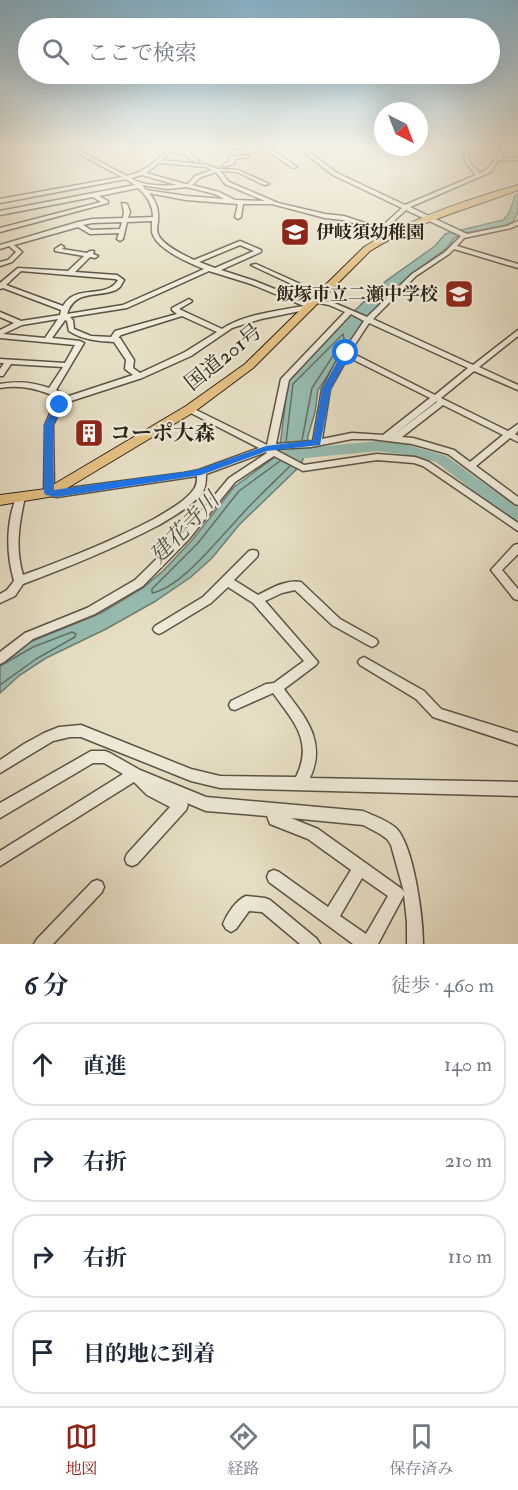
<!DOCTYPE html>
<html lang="ja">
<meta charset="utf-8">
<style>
body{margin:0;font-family:"IM FELL Double Pica","Noto Serif JP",serif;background:#f6f6f7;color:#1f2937}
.compass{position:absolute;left:374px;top:102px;width:54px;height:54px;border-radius:50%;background:#fff;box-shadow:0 6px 24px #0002;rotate:138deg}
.stop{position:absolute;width:18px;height:18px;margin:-14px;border:4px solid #1a73e8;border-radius:50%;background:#fff}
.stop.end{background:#1a73e8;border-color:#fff;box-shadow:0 2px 6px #0008}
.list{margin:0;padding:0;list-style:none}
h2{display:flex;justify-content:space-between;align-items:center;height:78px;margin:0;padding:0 24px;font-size:26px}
h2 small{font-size:20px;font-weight:400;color:#747a83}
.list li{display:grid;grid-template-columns:39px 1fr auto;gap:18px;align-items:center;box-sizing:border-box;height:84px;margin:0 12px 12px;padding:0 12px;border:2px solid #e0e1e3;border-radius:24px}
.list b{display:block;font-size:22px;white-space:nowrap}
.list em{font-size:20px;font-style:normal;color:#747a83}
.icon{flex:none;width:33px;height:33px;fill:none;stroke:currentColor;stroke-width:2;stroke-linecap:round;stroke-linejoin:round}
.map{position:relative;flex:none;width:518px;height:944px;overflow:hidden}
.search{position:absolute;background:#fff;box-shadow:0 6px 24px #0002;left:18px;right:18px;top:18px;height:66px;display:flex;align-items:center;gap:15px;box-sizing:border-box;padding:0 21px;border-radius:33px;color:#747a83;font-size:22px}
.sheet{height:462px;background:#fff}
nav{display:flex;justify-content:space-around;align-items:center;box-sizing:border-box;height:84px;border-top:2px solid #e0e1e3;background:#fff;font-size:16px;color:#747a83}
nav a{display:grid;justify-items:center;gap:3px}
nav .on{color:#8f2418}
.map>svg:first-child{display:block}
</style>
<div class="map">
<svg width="518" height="944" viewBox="0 0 518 944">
<rect width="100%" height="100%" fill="#e7dfc5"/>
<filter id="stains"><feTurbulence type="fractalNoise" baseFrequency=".00333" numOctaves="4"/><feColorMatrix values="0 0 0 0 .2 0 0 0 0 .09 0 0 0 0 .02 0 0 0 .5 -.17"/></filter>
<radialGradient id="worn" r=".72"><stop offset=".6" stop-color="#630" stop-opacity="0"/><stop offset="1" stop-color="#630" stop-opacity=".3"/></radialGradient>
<polygon fill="#97bdb2" stroke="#6c7f75" stroke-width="1.5" points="518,194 518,212 513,222 504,226 465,233 454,238 447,248 413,273 363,322 318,390 315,412 308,436 307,447 301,465 239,525 212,558 191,577 154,602 106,629 46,658 20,675 0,693 0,662 30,642 101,613 143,588 163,571 193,539 234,487 279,454 288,382 350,315 386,281 435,246 445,234 503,220 509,213 515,196"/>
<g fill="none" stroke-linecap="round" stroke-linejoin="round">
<g stroke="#627066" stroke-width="1.5">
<polyline points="286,442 293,384 343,334 344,339 312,388 302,440"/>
<path d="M280,461L239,491L198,543L152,589V593C181,587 215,543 235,522C252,502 272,484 290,466"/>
<polyline points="0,666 33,647 72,632 76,634 75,637 36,659 0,685"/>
</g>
<polygon fill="#97bdb2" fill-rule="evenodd" points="378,441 398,442 446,456 518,508 518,522 512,520 436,462 414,456 378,451 295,459 288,454 295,449"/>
<g stroke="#5b5244" stroke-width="3">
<g id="minor">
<path d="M64,146H70L127,176C146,172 159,158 173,146H178L174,150L188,152L198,160V162H194L185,154L171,152L162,160L207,165L218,169L238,170L269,184L264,185L237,172L220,171L229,182L278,203L325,214L344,216L380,228L402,208L333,175L296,146H301L337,173L405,205L476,175L465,162L463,146H467L469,162L480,173C491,169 497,155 504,146H509L500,158H518V160H498L491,172L410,207L467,234L507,226L518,221V225L511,228L464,238L457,246L518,264V268L454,249L449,254L416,276L373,319L473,365L518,330V336L479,367L518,385V390L474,371L441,398L508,431L518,424V431L515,434L518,436V442L510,438L476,466L518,497V505L515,504L448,454L412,444L372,439H352L311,447L274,449L304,465L377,454L415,457L429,462L518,523V531L423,466L414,463L377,460L303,471L274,456L235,482L189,539L143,586L95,614L33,639L4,662L0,664V652L25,633L87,608L135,580L183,533L229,478L267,453L266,452L206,474C206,480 206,486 203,492C192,506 174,516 159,525C115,548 69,567 23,584L15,596L0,603V594L7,590L14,581C6,553 6,522 17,495H23L25,497C19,524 15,548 23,575C67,559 112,541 154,519C167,511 185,502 194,489C197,485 197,481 197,476L57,497L46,495L44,493L45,425L52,409L63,400C42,390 23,384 0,388V384C17,381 33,382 49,388L63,367L11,364L3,376H0V369L4,363H0V359L65,363L75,345L0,338V330L14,323L0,317V312L21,321L60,315L61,310L3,288L0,289V283L18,268L68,271L84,256L55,251V249L61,245L64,247L62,249L87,253L90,251H94L93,254L98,256L95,258L90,257L75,272L117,275L124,280L120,287L116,290C96,298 75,289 67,314L123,305L204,269C189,263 159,250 153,235C151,230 152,225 152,221L127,222L123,239L120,241L117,239L119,233L90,234L78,227L14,245L22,252L12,262L0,266V262L8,260L16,252L9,246L0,249V245L78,222L92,219L123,218L124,212L122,203L127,204L130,212L128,218L153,217C153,205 147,196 138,188L99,196L108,201V203L0,232V228L101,202L93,197L0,215V211L135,185L126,179L0,203V199L122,177ZM159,163L206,167L212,170L195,176L188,184H185L146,173ZM216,172L225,184L265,201L235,200L219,192L192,185L201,177ZM142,175L177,185C163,186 142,186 131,178ZM142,185L167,189L187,187L215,194L224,199L186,196L146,190ZM149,193L186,200L238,204L235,217L238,219L241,217L243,204H272L325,218L343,220L392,235L395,233L394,232L385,229L406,210L461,236L445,252L412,274L367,317L332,302L314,300V302L329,305L345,312L281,379L267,445L190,407H187L186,409L187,411L259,448L199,470L184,473L54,490L53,425L59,412L71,401L142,378L191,356L232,328L261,319L310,309L313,307L311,305L292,297L307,289V287L256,264L251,265L300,288L287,294L255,281L221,270L261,252V250L240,241L194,260C184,255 162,245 158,234C156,229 158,225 158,220C159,210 156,201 149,193ZM122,222L120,229L91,230L83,225L92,223ZM240,245L254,251L215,268L199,262ZM21,271L115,279L118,280C106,300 76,283 63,306L6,285ZM209,271L251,284L304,306C277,311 245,314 222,329L179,309L191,302L192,301L189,299L172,308V310L177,314L115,331L111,337L91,336L74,329L73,320L70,317L127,308ZM351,314L364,321L335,364L322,389L313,441L276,444L289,380ZM182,316L217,332L185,352L140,373L133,368L134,360L120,338H118L121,335ZM58,319L45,338L3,334L22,325ZM65,320L67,321L69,331C83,340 98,341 114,342L126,360L125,369L133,375L69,396L56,390L84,343L80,341L52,338ZM369,323L468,368L435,395L350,352ZM348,357L430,398L383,435L352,433L322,439L330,389ZM437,401V402L392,436ZM443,405L503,435L470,462L454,450L413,438L402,437Z"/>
<polygon points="203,146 209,146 215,150 247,147 249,148 214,152"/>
<path d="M257,146C271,148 286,158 297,167L293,168L273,155L257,148Z"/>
<polygon points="247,155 249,157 234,159 235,163 224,167 222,166 230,161 229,157"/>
<polygon points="518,544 518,554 502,570 518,589 518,600 514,599 491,570 514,545"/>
<path d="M253,550L257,551L258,554L257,557L234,580L258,595C270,589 286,579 301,582L340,619L376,639L378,642L376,645L372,647L368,645L332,625L295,590L282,593L265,601L318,662L316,665L284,689C305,717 327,741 310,778L518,782V796L220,788L191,781L81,737H70L53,741L0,773V760L24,744L44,733L59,727L81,725L191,769L220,776L296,777C314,741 293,721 273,693L235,710L231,709L229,705L231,701L266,684L274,683L304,661L253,603L228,587L211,603L163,632L159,634L155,632L153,629L155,626L203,597L249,551Z"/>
<polygon points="364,657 424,691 441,709 518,733 518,745 433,717 416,699 360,665 358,662 360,659"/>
<path d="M91,751H105L110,753L140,770L206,797L363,811C374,816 387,820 396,828C414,846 423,918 423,944H407V922L404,895L378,944H353L269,882L267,877L269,872L274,870L279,872L328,907L351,870L308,839L270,824L267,816L206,811L187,803L188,805L186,810L137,864L132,866L127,864L125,859L127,854L170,807L147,795L134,782L0,866V851L123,774L104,763H93L0,818V803ZM291,818L363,825L380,834L387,839L391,845L404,892L402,889L318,829ZM362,878L388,896L366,934L340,916Z"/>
<polygon points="97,880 102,882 104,887 102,892 53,944 34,944 37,939 92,882"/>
<path d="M246,896L265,898L270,900L317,939L320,944H300L262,912L249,911L236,929L231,932L226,929L223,924C227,914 236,900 246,896Z"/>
</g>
</g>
<g stroke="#2c2319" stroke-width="2">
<path id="highway" d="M518,185V190C468,209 416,222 370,251L253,368L194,412L54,496L0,505V495L46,489L186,406L245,364L364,247C409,219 467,200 518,185Z"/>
</g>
<use href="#minor" fill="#efead9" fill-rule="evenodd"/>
<use href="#highway" fill="#e4c082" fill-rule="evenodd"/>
</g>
<linearGradient id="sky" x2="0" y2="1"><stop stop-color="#87b8d2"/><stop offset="0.53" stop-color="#f4f1e5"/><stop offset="1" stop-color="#f4f1e5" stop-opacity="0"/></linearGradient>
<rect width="518" height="278" fill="url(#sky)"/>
<polygon fill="#1a73e8" points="343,351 350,353 331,389 320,445 267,451 201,475 57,497 46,495 44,493 44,425 57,403 64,405 53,425 54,490 184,472 200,469 266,446 313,440 322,389"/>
<defs>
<g id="school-square" transform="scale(1.5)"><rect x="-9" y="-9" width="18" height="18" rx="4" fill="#8f2418" stroke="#efead9"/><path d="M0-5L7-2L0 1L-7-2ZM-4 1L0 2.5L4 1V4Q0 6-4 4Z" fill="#fff"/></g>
<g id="building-square" transform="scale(1.5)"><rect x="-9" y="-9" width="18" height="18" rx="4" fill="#8f2418" stroke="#efead9"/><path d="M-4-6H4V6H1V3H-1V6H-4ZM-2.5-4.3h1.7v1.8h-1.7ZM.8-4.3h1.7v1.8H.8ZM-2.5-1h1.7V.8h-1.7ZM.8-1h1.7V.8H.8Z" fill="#fff"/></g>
</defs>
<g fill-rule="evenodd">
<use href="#school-square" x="295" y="232"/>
<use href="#school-square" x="459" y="294"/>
<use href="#building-square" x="89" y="433"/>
</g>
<g text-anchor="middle" stroke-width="4.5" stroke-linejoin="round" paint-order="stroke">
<g font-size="18" font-weight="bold" fill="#2c2319" stroke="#efead9" text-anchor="start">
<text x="316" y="238">伊岐須幼稚園</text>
<text x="438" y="300" text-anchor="end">飯塚市立二瀬中学校</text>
</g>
<g font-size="21" fill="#2c2319" stroke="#efead9">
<text transform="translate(223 357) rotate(-39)" y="7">国道201号</text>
</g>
<g font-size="21" font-weight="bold" fill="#2c2319" stroke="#efead9" text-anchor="start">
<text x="110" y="440">コーポ大森</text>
</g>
<g font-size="22" font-style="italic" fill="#4c5147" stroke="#efead9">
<text transform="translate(184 527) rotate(-46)" y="8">建花寺川</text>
</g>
</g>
<rect width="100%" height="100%" filter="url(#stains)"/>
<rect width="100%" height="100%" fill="url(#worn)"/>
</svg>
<svg class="compass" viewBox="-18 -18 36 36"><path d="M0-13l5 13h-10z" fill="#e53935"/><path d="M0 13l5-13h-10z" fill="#747a83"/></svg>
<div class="stop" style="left:346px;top:353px"></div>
<div class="stop end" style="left:60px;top:405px"></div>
<div class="search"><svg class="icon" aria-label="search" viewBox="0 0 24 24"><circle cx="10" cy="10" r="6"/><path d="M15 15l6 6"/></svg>ここで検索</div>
</div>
<section class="sheet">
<h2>6 分<small>徒歩 · 460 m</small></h2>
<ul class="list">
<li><svg class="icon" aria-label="ahead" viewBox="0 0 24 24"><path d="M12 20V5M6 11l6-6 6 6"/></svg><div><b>直進</b></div><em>140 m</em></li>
<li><svg class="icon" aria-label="right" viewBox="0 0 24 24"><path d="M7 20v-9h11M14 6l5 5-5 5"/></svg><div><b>右折</b></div><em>210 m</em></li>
<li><svg class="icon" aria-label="right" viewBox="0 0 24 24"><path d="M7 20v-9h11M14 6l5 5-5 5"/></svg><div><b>右折</b></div><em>110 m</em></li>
<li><svg class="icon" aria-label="arrive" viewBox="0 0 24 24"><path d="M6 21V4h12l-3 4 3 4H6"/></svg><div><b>目的地に到着</b></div></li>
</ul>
</section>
<nav>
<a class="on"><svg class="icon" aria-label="map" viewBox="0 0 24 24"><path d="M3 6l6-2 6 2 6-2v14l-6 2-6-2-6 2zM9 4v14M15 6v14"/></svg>地図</a>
<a><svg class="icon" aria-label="directions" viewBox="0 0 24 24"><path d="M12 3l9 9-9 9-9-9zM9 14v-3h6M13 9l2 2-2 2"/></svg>経路</a>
<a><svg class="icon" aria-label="saved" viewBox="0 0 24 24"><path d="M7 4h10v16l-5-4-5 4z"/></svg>保存済み</a>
</nav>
